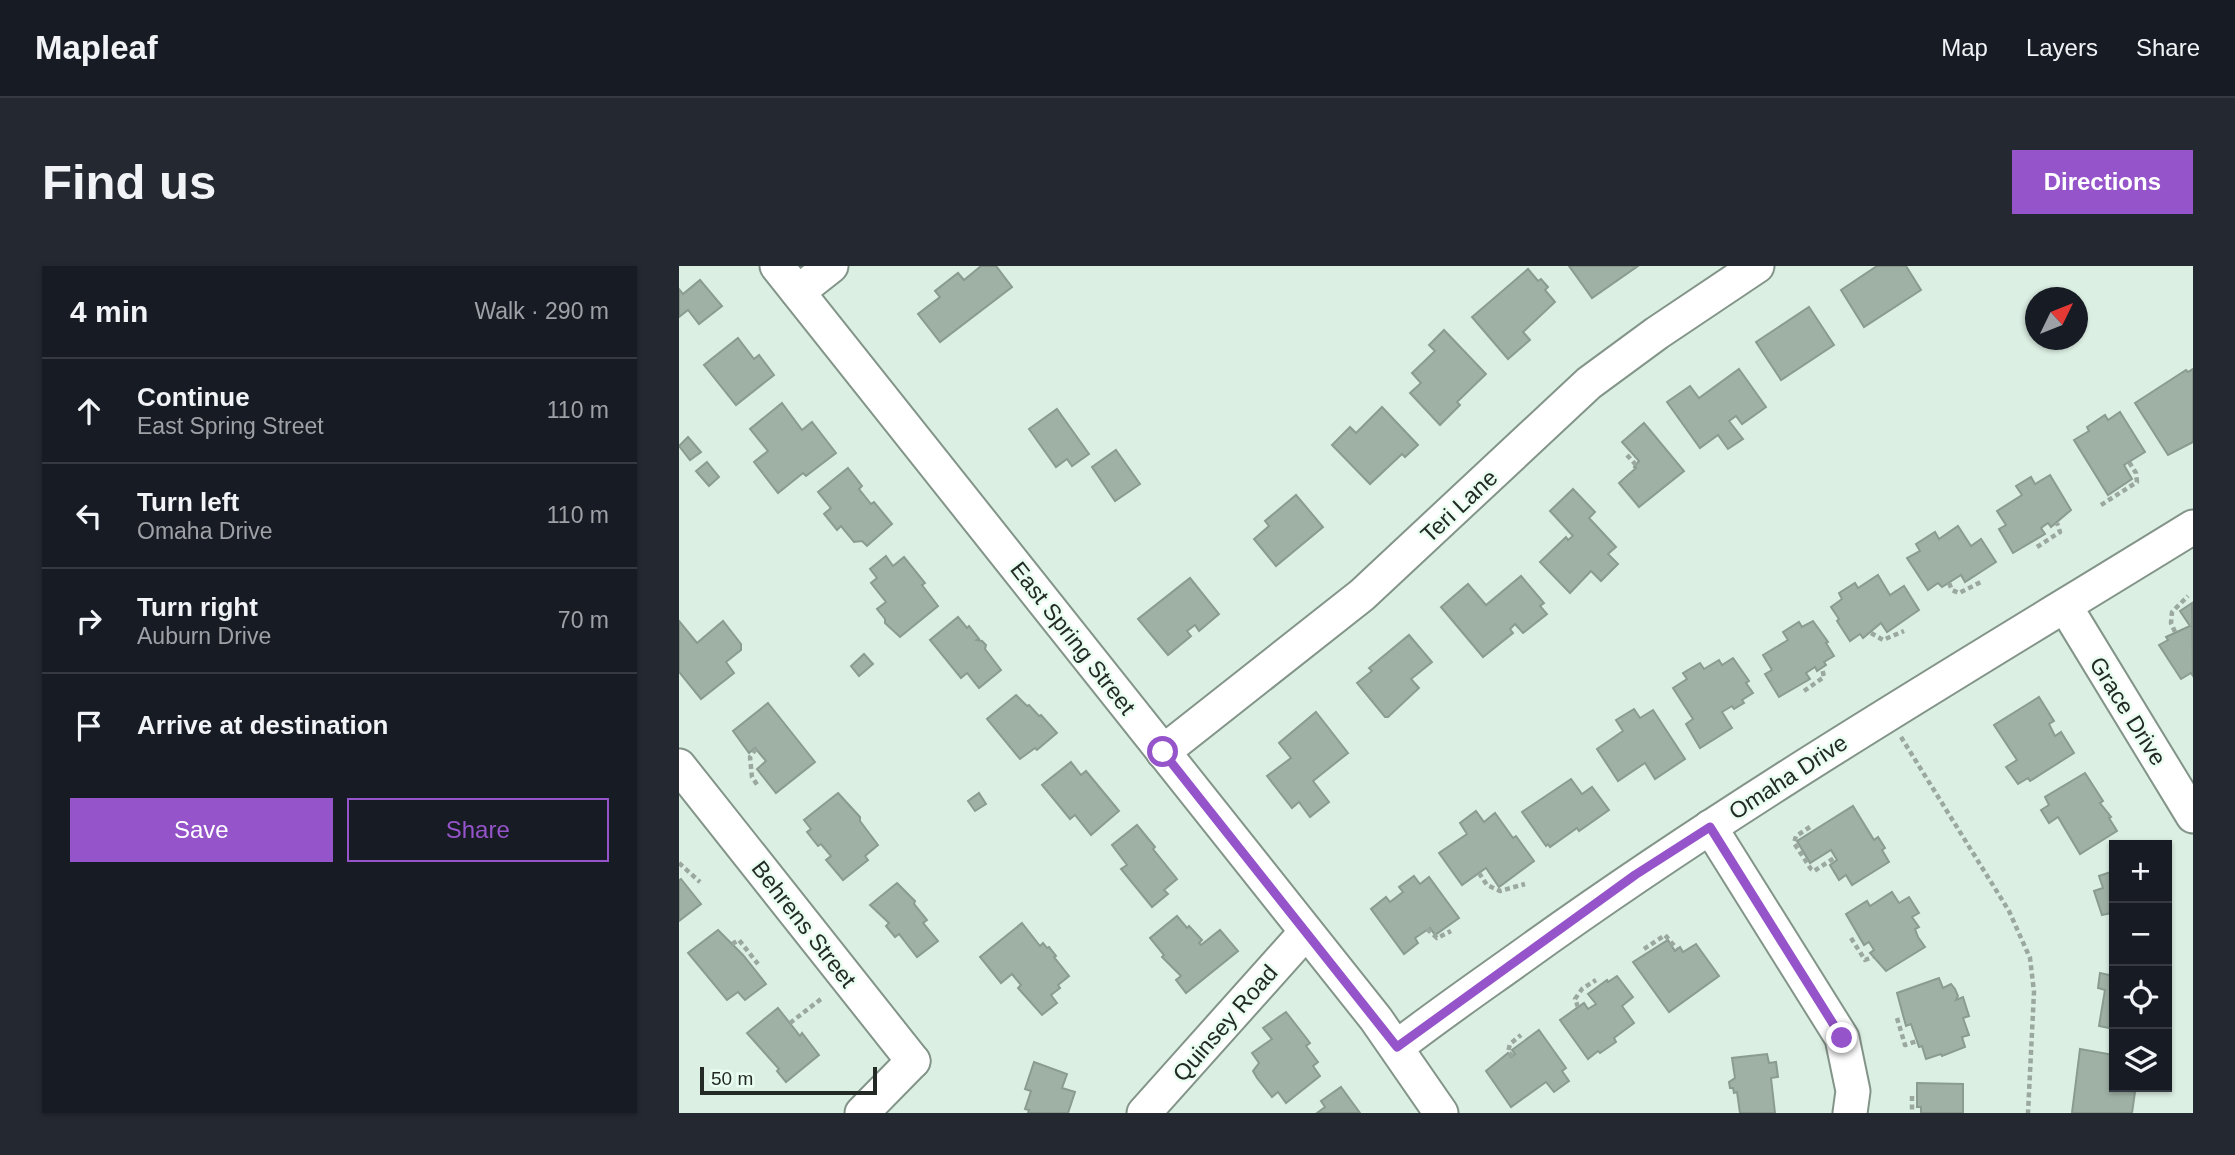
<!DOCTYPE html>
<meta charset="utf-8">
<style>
body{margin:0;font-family:Helvetica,sans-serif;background:#242831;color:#f1f3f6}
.controls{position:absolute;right:21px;bottom:21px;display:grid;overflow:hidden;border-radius:0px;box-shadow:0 2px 5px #0004}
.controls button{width:63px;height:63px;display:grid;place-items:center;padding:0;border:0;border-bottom:2px solid #363941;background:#171b24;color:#f1f3f6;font:35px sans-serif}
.compass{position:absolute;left:1346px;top:21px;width:63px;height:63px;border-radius:50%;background:#171b24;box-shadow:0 2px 5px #0004;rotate:47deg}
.scale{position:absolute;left:21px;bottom:18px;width:177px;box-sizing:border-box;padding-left:7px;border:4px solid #232a26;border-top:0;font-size:19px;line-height:24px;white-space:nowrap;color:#232a26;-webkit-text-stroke:5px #e9fdf0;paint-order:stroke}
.stop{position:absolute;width:21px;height:21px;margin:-16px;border:5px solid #9554ca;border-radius:50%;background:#fff}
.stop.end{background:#9554ca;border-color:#fff;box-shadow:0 2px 7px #0008}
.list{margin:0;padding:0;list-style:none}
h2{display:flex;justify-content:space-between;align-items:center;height:91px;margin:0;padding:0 28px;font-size:30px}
h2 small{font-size:23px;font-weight:400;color:#9ea1a6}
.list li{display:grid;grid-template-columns:46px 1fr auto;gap:21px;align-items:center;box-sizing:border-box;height:105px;padding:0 28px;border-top:2px solid #363941}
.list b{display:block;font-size:26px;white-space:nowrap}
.list p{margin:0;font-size:23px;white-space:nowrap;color:#9ea1a6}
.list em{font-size:23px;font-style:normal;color:#9ea1a6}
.actions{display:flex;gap:14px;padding:21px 28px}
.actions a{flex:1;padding:16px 0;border:2px solid #9554ca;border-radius:0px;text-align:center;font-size:24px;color:#9554ca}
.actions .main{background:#9554ca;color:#fff}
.icon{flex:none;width:38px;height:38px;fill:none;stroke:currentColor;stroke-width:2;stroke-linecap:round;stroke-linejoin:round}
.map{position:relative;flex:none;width:1514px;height:847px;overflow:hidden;border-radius:0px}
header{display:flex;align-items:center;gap:42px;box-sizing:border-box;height:98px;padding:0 35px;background:#171b24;border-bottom:2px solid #363941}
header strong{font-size:33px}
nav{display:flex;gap:38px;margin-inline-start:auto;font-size:24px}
.intro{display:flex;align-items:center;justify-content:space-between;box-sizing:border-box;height:168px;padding:0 42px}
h1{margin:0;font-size:49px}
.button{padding:18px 32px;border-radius:0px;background:#9554ca;color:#fff;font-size:24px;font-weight:700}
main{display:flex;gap:42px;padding:0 42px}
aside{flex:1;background:#171b24;border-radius:0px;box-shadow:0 2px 5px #0004}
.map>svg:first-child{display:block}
</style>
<header>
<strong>Mapleaf</strong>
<nav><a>Map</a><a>Layers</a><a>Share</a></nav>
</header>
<div class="intro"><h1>Find us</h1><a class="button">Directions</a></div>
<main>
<aside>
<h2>4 min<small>Walk · 290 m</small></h2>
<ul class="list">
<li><svg class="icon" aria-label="ahead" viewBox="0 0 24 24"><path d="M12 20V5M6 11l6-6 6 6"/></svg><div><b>Continue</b><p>East Spring Street</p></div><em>110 m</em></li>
<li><svg class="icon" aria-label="left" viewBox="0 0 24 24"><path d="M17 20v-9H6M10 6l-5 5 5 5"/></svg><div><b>Turn left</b><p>Omaha Drive</p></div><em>110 m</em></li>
<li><svg class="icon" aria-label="right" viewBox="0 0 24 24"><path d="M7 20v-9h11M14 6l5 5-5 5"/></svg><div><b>Turn right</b><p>Auburn Drive</p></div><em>70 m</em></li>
<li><svg class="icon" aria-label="arrive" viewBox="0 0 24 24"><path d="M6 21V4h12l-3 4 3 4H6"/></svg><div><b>Arrive at destination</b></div></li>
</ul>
<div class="actions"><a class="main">Save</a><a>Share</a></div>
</aside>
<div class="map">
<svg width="1514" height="847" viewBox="0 0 1514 847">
<rect width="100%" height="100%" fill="#dcefe3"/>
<g fill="#9fb1a5" stroke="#8a9b90" stroke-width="2">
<polygon points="302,0 317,0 333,21 261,76 239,48 261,31 256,25 279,7 285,14"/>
<polygon points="890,0 959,0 913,32"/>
<polygon points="1198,0 1227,0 1242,24 1185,61 1162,24"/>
<polygon points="849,3 859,15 862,13 869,21 866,24 876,36 844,66 851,74 829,93 793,51"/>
<polygon points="21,14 43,40 20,58 9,44 0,51 0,23 4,28"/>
<polygon points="1130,41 1155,79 1102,114 1077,76"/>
<polygon points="765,64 807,108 778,136 781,139 761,159 731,127 742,117 733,107 756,85 750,79"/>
<polygon points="59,72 75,93 80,89 95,109 57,139 25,99"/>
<polygon points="1060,103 1087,141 1063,158 1057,150 1050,155 1064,173 1049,183 1039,169 1021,182 988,136 1011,120 1020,132"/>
<polygon points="1514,103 1514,176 1489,189 1456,137 1507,104 1509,106"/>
<polygon points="103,137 123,164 133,156 157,187 127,210 124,207 99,227 75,196 89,185 71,163"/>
<polygon points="703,141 739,179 726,191 723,188 691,218 653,179 671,161 677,167"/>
<polygon points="378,143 410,188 393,200 388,193 377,201 350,163"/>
<polygon points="1441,146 1466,186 1445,199 1453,213 1429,229 1395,174 1410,165 1408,161 1426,149 1429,154"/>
<polygon points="965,157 1005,205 960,241 940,217 957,202 955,201 960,195 943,176"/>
<polygon points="9,171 22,186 11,194 0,180"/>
<polygon points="437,184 461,218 436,235 413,201"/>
<polygon points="28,196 40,211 30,220 17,205"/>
<polygon points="169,202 183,220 180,223 192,238 195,236 213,258 188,280 183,275 175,276 162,260 158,264 145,248 152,242 139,226"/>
<polygon points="1371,209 1392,244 1372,261 1369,257 1362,262 1366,268 1334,287 1320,263 1327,259 1318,245 1343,229 1337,220 1352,211 1356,218"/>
<polygon points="894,223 916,246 910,252 937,281 929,288 939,298 922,315 912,305 891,327 861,296 887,271 889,274 894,270 871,245"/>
<polygon points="617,229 644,261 597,300 575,273 590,260 586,255"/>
<polygon points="1279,260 1292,280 1302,273 1317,296 1286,316 1282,309 1263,321 1259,317 1249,324 1228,292 1241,285 1237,278 1256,266 1260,273"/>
<polygon points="207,290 214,300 225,291 246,317 243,319 259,340 221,371 206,357 206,353 198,343 207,336 192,317 198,312 191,303"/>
<polygon points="1199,309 1211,329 1225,320 1240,344 1208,366 1202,357 1184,372 1181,368 1171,375 1158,355 1160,353 1152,341 1163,333 1160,327 1176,317 1179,322"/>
<polygon points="842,310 865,337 861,340 868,348 844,367 836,358 831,363 834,367 804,391 762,341 789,318 807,339"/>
<polygon points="511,312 540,348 520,365 516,359 508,365 512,370 489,389 459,353"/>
<polygon points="1513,337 1514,410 1512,407 1502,413 1480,379 1489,374 1487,371 1511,360 1501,345"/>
<polygon points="279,351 288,362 290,360 300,373 298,374 303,375 307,379 306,383 322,404 300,422 288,407 282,412 251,374"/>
<polygon points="0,355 18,377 44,355 62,378 62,384 47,396 55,407 22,433 0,406"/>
<polygon points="1134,355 1149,376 1147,377 1155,390 1145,396 1147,399 1138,405 1136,401 1127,407 1131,413 1100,431 1086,408 1093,404 1084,389 1109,374 1104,366 1120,356 1123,361"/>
<polygon points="730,369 753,396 732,413 740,422 709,451 706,451 678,417 693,405 690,402"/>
<polygon points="185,388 194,398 180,410 172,400"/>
<polygon points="1054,392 1070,415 1067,417 1074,427 1063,434 1065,437 1055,443 1053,440 1043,446 1053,462 1021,482 1007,458 1014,453 994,422 1008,413 1004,407 1021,397 1025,403 1040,394 1043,399"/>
<polygon points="337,429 348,440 350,439 360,450 362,449 378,467 358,484 356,482 341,493 308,453"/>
<polygon points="1360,431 1375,455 1370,458 1376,470 1382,466 1395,487 1351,515 1349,512 1339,518 1327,501 1338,494 1315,459"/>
<polygon points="89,437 136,496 97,527 78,503 87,495 76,482 70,487 54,465"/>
<polygon points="955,443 961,452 974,444 1006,493 976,513 966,497 939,515 918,483 944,465 937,454"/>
<polygon points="637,446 669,487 634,515 650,536 631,551 620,536 613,542 588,510 612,492 600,477"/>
<polygon points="392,496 402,509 407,505 440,545 412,569 396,549 391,553 363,519"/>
<polygon points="1406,507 1424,535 1421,537 1432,551 1430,552 1438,565 1401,588 1379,551 1370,557 1362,544 1370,539 1366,531"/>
<polygon points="892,513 903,528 913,521 930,544 900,565 898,562 871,581 869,578 867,580 843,546"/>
<polygon points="159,527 181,551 181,555 199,579 186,590 189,594 164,614 147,594 152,590 142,578 139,580 128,566 132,563 125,554"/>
<polygon points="300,527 307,538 296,545 289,535"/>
<polygon points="1174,540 1195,574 1199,571 1206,582 1203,584 1210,596 1173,619 1167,609 1160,614 1151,599 1158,594 1152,584 1131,597 1118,575"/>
<polygon points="797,545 805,556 816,547 834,572 837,570 855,595 820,621 807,602 783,619 760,587 788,568 781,557"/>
<polygon points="458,559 476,581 474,583 498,613 485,624 489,628 473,641 442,603 448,599 433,579"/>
<polygon points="1435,605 1435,657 1432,647 1423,649 1415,625 1424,622 1420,610"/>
<polygon points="735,610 741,618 750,611 780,652 756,669 751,662 736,672 739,677 725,688 692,643 707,631 711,636 724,626 720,621"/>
<polygon points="2,613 22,638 0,655 0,614"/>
<polygon points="218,617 236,635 235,638 248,654 244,657 259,675 238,691 220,668 216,671 207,660 210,657 191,639"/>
<polygon points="1213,626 1220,637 1230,631 1240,647 1233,651 1240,661 1236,663 1239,671 1246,681 1207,705 1191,687 1195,684 1190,676 1185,679 1167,648 1188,635 1191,640"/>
<polygon points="498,650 508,662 510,660 523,674 520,677 522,679 541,664 559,685 507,727 497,714 502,710 483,691 485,689 471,672"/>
<polygon points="343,657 361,680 364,677 368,682 370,681 377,690 375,691 390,710 379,719 381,722 372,729 378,737 363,749 339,722 342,719 333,708 322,717 301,691"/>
<polygon points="39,664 64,689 87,718 66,734 59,726 48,734 9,687"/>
<polygon points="989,674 996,685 1001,681 1004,686 1017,678 1040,710 990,746 954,696"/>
<polygon points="1421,707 1435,710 1435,763 1420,760 1426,724 1419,722"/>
<polygon points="938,710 954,731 943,740 955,757 935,772 937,776 921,787 919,785 909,793 881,754 905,737 909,743 917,738 909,728 928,714 929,716"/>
<polygon points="1260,712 1264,722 1272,718 1276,723 1279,730 1277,734 1284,731 1290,750 1284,752 1290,769 1283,771 1286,781 1263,790 1262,788 1247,793 1243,780 1240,781 1232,758 1227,760 1218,727"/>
<polygon points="99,742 121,770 123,767 140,789 107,816 98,805 100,803 68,767"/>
<polygon points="607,746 631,777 627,780 639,796 634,800 641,810 607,837 599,826 593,831 578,812 574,805 580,797 573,787 593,773 584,762"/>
<polygon points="860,764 887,802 883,805 890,815 875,826 867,816 832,841 807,805 829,787 832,791 836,788 833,784"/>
<polygon points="1401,783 1435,789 1435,821 1449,821 1449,825 1456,826 1453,847 1393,847"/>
<polygon points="1088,788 1090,797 1097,796 1099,811 1092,812 1096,847 1061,847 1058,826 1055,827 1054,822 1051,822 1050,816 1056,812 1053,792"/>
<polygon points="355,796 388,808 383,822 396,826 389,847 349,847 350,844 346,843 352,825 346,823"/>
<polygon points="1238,817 1284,818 1284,847 1242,847 1242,841 1238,841"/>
<polygon points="662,821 681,847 638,847 646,841 642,835"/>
</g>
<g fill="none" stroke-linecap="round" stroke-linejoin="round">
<g stroke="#839489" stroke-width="37">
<g id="minor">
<polyline points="98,0 697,753 762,847"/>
<polyline points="119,26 152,0"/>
<polyline points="1386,340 1514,550"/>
<polyline points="484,486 683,329 910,117 978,67 1078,0"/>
<polyline points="0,500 234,795"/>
<polyline points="1031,561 1163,772 1174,825 1171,847"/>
<path d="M718,781C758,750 800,721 842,691C1058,535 1287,401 1514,261"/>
<polyline points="183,847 234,795"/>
<polyline points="465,847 627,666"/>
</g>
</g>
<g stroke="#9aa89f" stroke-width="4.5" stroke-dasharray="5 3.5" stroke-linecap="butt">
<polyline points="948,189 957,199"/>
<polyline points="1422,239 1458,216 1457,207 1450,196"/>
<polyline points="1358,281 1381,266 1378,257"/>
<polyline points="1270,317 1273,324 1280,327 1304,315"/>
<polyline points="1496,366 1492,357 1493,346 1509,330"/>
<polyline points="1192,367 1204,374 1225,365"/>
<polyline points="1125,425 1145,411 1143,402"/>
<polyline points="1222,471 1330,645 1351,692 1355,726 1349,847"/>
<polyline points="77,483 71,491 73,511 79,520"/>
<polyline points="1131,561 1117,570 1115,577 1132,603 1135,605 1157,591"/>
<polyline points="0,597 21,616"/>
<polyline points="800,607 808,619 821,625 846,618"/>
<polyline points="748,663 758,672 772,665"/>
<polyline points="1172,672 1186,694 1194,691"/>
<polyline points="53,678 60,674 79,698"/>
<polyline points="965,683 986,669 998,683"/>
<polyline points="899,741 896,733 903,723 917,714"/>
<polyline points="1218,752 1226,779 1238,775"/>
<polyline points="111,757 142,733"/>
<polyline points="834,790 829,786 831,778 842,769"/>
<polyline points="1233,830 1233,847"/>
</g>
<use href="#minor" stroke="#fff" stroke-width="33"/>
</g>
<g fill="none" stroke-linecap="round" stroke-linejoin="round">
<polyline stroke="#9554ca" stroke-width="9" points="484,486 718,781 956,609 1031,561 1163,772"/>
</g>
<g text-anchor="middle" stroke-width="5" stroke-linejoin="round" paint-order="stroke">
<g font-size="23" fill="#232a26" stroke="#e9fdf0">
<text transform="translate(780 240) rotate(-43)" y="8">Teri Lane</text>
<text transform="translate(394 372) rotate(52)" y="8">East Spring Street</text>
<text transform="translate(1449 445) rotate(58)" y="8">Grace Drive</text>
<text transform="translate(1109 511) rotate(-33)" y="8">Omaha Drive</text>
<text transform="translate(125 658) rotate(52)" y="8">Behrens Street</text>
<text transform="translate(546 757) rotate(-49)" y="8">Quinsey Road</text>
</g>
</g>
</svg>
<div class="controls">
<button>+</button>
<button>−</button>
<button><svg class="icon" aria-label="locate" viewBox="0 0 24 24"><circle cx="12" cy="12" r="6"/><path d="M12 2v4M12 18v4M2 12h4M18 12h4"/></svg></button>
<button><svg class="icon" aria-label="layers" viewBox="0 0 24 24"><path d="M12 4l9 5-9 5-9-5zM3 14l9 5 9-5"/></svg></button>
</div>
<svg class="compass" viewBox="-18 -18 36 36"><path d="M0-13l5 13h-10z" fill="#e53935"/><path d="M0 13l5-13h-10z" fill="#9ea1a6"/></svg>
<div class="scale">50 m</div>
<div class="stop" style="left:484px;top:486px"></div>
<div class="stop end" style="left:1163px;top:772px"></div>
</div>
</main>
